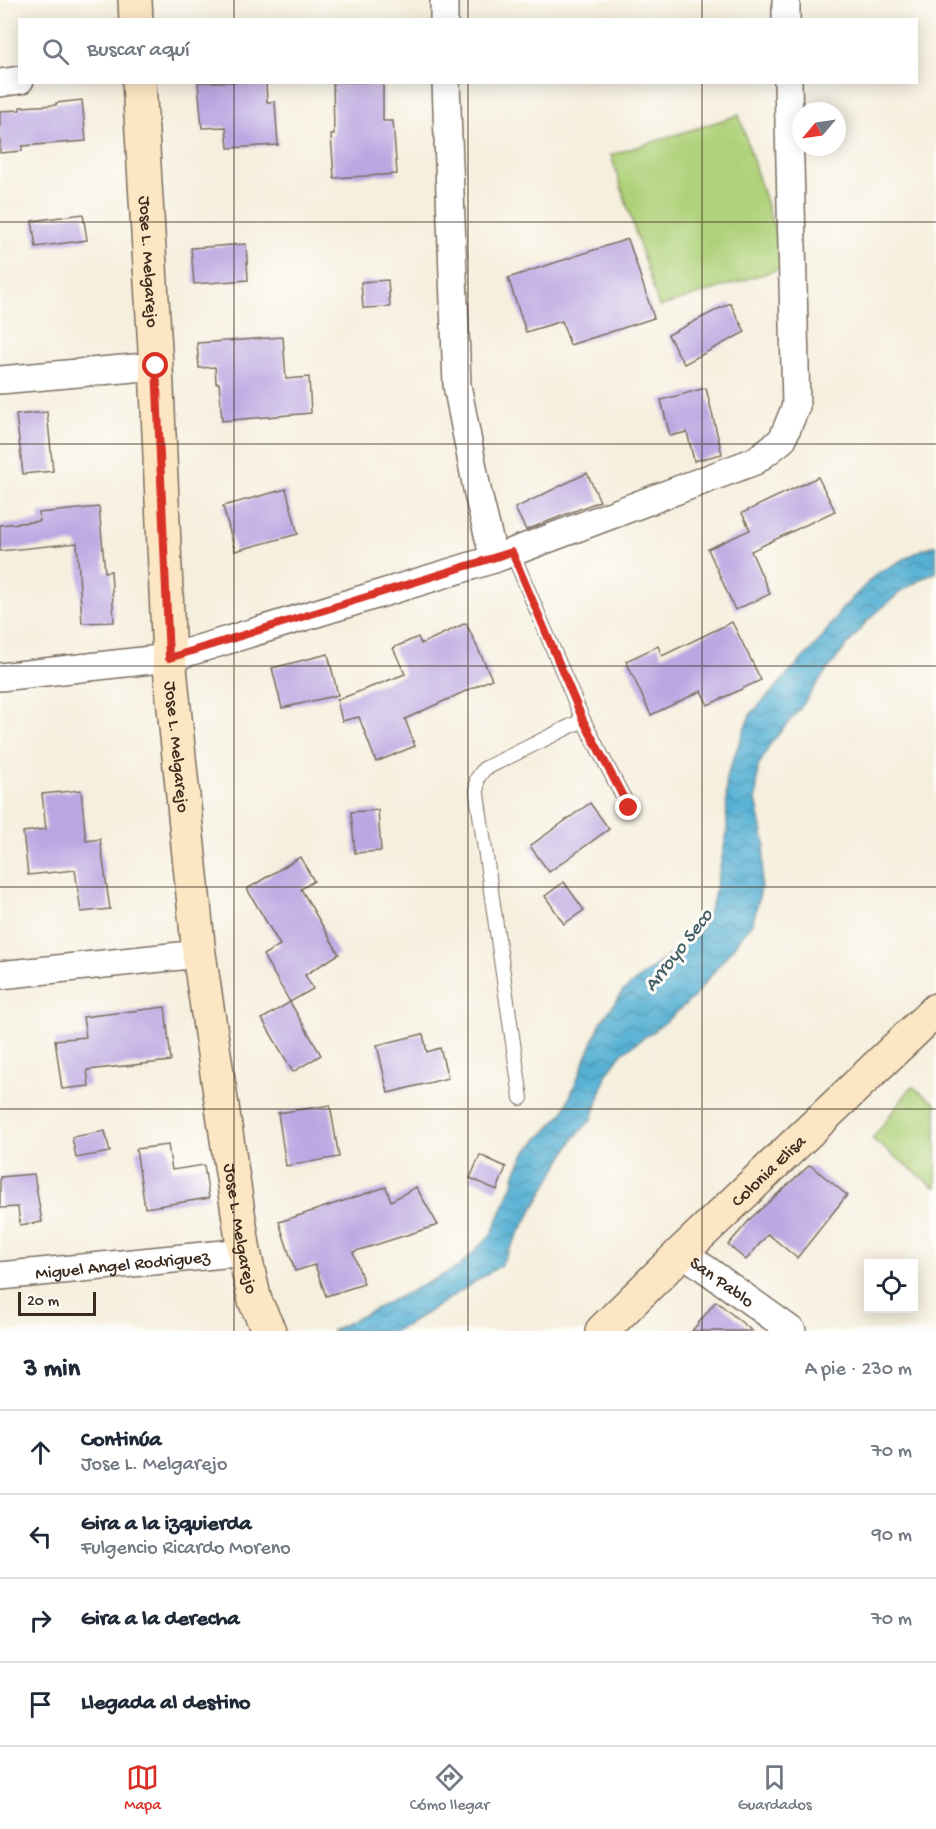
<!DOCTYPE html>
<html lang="es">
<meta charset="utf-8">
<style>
body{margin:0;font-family:"Gochi Hand",sans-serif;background:#f6f6f7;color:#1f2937}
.controls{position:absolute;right:18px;bottom:18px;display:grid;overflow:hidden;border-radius:0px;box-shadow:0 3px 15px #0003}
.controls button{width:54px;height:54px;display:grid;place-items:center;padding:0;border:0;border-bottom:2px solid #e0e1e3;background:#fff;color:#1f2937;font:30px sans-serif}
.compass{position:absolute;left:792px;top:102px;width:54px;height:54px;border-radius:50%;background:#fff;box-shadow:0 3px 15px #0003;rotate:241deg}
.scale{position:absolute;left:18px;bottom:15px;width:78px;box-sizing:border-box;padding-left:6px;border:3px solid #3b2a1e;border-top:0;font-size:16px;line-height:21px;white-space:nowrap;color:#3b2a1e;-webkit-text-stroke:4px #fdfcf7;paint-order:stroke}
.stop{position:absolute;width:18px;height:18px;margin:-14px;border:4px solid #d93025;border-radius:50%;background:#fff}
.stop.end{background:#d93025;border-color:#fff;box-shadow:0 2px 6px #0008}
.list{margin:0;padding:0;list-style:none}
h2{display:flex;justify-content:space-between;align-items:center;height:78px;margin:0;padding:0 24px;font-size:26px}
h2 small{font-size:20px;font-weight:400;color:#747a83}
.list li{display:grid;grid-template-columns:39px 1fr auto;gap:18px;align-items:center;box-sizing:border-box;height:84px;padding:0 24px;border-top:2px solid #e0e1e3}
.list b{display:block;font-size:22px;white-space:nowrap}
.list p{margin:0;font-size:20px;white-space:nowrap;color:#747a83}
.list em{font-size:20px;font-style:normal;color:#747a83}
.icon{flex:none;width:33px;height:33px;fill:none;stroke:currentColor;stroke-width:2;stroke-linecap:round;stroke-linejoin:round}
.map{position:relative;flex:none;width:936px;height:1331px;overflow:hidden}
.search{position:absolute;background:#fff;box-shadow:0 3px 15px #0003;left:18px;right:18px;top:18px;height:66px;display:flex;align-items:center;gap:15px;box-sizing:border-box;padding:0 21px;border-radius:0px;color:#747a83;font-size:22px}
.sheet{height:414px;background:#fff}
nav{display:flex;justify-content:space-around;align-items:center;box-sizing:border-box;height:84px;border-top:2px solid #e0e1e3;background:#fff;font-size:16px;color:#747a83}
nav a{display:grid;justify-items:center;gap:3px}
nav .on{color:#d93025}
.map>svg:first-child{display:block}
</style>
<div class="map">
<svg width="936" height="1331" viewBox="0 0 936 1331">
<defs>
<pattern id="water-waves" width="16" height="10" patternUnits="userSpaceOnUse" patternTransform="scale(1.5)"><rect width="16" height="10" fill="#56b1d4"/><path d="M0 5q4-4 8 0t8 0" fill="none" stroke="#4890ab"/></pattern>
</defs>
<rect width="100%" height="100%" fill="#fdfcf7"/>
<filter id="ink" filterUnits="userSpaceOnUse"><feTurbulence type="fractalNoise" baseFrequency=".0167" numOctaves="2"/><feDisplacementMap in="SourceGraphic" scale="12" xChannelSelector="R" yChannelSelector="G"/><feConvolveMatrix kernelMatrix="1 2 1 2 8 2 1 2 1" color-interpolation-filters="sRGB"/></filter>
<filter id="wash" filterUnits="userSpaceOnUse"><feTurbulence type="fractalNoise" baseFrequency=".008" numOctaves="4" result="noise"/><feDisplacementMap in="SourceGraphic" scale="24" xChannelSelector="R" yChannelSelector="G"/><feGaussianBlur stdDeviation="1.35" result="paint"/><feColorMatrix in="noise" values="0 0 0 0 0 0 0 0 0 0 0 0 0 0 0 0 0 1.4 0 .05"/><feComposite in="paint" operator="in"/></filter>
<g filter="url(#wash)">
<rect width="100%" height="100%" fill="#f6efde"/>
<g fill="#afd179" stroke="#757e4c" stroke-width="1.5">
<polygon points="739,115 786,267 659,307 611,155"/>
<polygon points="912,1086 936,1104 936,1188 872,1139"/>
</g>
<polygon fill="url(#water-waves)" stroke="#486e79" stroke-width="1.5" points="936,545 936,573 928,575 903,590 867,621 824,674 799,710 771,743 758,767 756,800 765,843 760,893 753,922 694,997 662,1025 622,1053 607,1073 592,1119 574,1138 500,1266 409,1324 394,1331 331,1331 459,1267 492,1233 513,1184 515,1173 525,1153 563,1113 601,1022 623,991 673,952 692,940 701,929 713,901 727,833 726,778 750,715 821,639 841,610 876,574 923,549"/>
<g id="blocks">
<g fill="#bca7e2">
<polygon points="198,82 266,82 267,102 275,102 278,145 228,148 226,127 202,128"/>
<polygon points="333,82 383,82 383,121 393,121 397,174 334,178 331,135 334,135"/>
<polygon points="82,100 86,141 22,146 22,151 0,153 0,111 20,110 20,107 56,105 56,103"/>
<polygon points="83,214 87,240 36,247 32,221"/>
<polygon points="628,239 654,318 570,345 562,321 526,332 508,278"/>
<polygon points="246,244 248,280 194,284 191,248"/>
<polygon points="388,280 390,307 363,308 361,282"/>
<polygon points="730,303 745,332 684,364 668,335"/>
<polygon points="283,337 286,379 309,377 311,413 222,421 219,383 216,383 215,367 199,368 197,343"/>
<polygon points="706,388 722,454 694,461 687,432 670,436 661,400"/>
<polygon points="47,412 53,471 23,474 16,415"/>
<polygon points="587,473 600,501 526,530 515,508"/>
<polygon points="818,477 835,511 751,551 770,594 735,610 708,549 750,530 742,513"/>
<polygon points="286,489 298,534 235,551 223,506"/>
<polygon points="99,507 105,572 111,571 114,622 82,623 77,543 0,551 0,525 40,521 39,513"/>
<polygon points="732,622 761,680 708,705 701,691 651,715 626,661 658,646 662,656"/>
<polygon points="466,623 492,679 405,719 415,746 376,762 359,717 342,721 337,700 405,674 393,648 418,637 421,644"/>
<polygon points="328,654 338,695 282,708 272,668"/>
<polygon points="81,790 86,841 100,839 110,909 81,912 75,870 28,875 23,832 46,829 42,794"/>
<polygon points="590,803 609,829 549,872 530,846"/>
<polygon points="378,810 381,851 355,853 351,812"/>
<polygon points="300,857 314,881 301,889 339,954 305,975 313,989 290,1002 263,955 280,945 247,889"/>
<polygon points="564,882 584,910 564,924 545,896"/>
<polygon points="290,1002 321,1055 293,1072 262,1019"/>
<polygon points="165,1007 171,1061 87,1070 89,1086 62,1089 55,1040 86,1037 83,1017"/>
<polygon points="423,1034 427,1052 440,1048 448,1078 388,1093 377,1045"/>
<polygon points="330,1105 339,1157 286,1166 278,1113"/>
<polygon points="105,1131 110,1152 76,1158 72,1137"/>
<polygon points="168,1145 172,1170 204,1165 209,1198 145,1208 136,1149"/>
<polygon points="480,1155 506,1167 497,1190 470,1178"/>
<polygon points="810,1165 847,1195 797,1258 768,1234 746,1260 728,1245 752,1217"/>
<polygon points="34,1174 42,1222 20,1225 18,1207 0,1208 0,1177"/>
<polygon points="386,1187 391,1201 416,1187 438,1225 353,1252 364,1284 326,1296 315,1265 295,1271 279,1222"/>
<polygon points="716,1301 752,1331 692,1331"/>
</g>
</g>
</g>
<g filter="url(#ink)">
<use href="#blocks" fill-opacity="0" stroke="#7c6f61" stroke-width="1.5"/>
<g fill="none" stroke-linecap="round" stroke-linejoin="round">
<g stroke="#7c6f61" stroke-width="16">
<g id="lane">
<polyline points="512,552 583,720 629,808"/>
<polyline points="521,1098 477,794 477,779 484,769 583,720"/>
</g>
</g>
<g stroke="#7c6f61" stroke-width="30">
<g id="street">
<polyline points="444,0 444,20"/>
<polyline points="786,0 786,20"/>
<polyline points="446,82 457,385 478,494 494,559"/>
<polyline points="0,83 20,80"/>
<polyline points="0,380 156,366"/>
<polyline points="0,677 169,658 494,559 755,461 782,440 796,406 788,82"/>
<polyline points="0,975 199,954"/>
<path id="s1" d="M682,1252L792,1331"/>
<path id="s2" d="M0,1276L244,1252"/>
</g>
</g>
<g stroke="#7c6f61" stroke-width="36">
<g id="secondary">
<polyline points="135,0 136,20"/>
<path id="s3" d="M139,82L156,366L169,658L199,954L244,1252L255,1301L269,1331"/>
<path id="s4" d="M602,1331L682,1252L936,1010"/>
</g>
</g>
<use href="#lane" stroke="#fff" stroke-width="14"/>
<use href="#street" stroke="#fff" stroke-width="27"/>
<use href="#secondary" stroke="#fce6c4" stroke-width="33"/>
</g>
</g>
<g fill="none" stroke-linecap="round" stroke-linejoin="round" filter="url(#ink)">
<polyline stroke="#d93025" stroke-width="8" points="156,366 169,658 512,552 583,720 629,808"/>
</g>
<path fill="none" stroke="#3b2a1e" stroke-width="1.5" stroke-opacity="0.55" d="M234,0V20M468,0V20M702,0V20M234,82V1331M468,82V1331M702,82V1331M0,222H936M0,444H936M0,666H936M0,887H936M0,1109H936"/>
<g text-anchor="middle" stroke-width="6" stroke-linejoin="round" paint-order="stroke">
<g font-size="18" fill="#3b2a1e" stroke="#fdfcf7">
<text dy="6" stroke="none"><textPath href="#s3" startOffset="180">Jose L. Melgarejo</textPath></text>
<text dy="6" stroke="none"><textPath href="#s3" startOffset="666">Jose L. Melgarejo</textPath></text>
<text dy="6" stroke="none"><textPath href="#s4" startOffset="231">Colonia Elisa</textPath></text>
<text dy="6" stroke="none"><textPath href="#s3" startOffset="1152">Jose L. Melgarejo</textPath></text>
<text dy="6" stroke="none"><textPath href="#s2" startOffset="123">Miguel Angel Rodriguez</textPath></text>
<text dy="6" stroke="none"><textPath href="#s1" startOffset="50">San Pablo</textPath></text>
</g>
<g font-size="20" font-style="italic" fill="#466067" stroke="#fdfcf7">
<text transform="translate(677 949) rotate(-52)" y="7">Arroyo Seco</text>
</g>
</g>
</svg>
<div class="controls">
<button><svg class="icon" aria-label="locate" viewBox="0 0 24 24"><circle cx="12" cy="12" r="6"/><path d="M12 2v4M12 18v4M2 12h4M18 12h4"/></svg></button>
</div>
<svg class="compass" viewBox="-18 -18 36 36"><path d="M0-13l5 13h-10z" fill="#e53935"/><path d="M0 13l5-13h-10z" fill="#747a83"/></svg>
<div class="scale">20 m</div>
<div class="stop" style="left:156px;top:366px"></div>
<div class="stop end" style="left:629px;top:808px"></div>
<div class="search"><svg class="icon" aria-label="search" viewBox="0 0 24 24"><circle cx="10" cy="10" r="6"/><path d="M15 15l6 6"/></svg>Buscar aquí</div>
</div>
<section class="sheet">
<h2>3 min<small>A pie · 230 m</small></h2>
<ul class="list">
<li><svg class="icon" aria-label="ahead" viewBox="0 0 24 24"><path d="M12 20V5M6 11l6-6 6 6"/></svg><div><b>Continúa</b><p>Jose L. Melgarejo</p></div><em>70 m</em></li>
<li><svg class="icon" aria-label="left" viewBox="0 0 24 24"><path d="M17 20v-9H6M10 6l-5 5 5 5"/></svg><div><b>Gira a la izquierda</b><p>Fulgencio Ricardo Moreno</p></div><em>90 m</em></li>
<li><svg class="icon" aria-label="right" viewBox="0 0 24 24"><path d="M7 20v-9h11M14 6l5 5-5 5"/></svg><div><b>Gira a la derecha</b></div><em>70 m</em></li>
<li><svg class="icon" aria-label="arrive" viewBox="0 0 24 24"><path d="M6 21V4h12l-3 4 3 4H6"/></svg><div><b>Llegada al destino</b></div></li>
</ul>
</section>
<nav>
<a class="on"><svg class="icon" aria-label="map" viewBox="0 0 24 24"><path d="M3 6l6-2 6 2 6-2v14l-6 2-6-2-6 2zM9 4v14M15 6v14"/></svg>Mapa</a>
<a><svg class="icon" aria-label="directions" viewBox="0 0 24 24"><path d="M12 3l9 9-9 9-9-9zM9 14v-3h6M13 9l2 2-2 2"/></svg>Cómo llegar</a>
<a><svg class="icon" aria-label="saved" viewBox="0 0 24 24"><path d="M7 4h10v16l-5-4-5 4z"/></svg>Guardados</a>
</nav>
